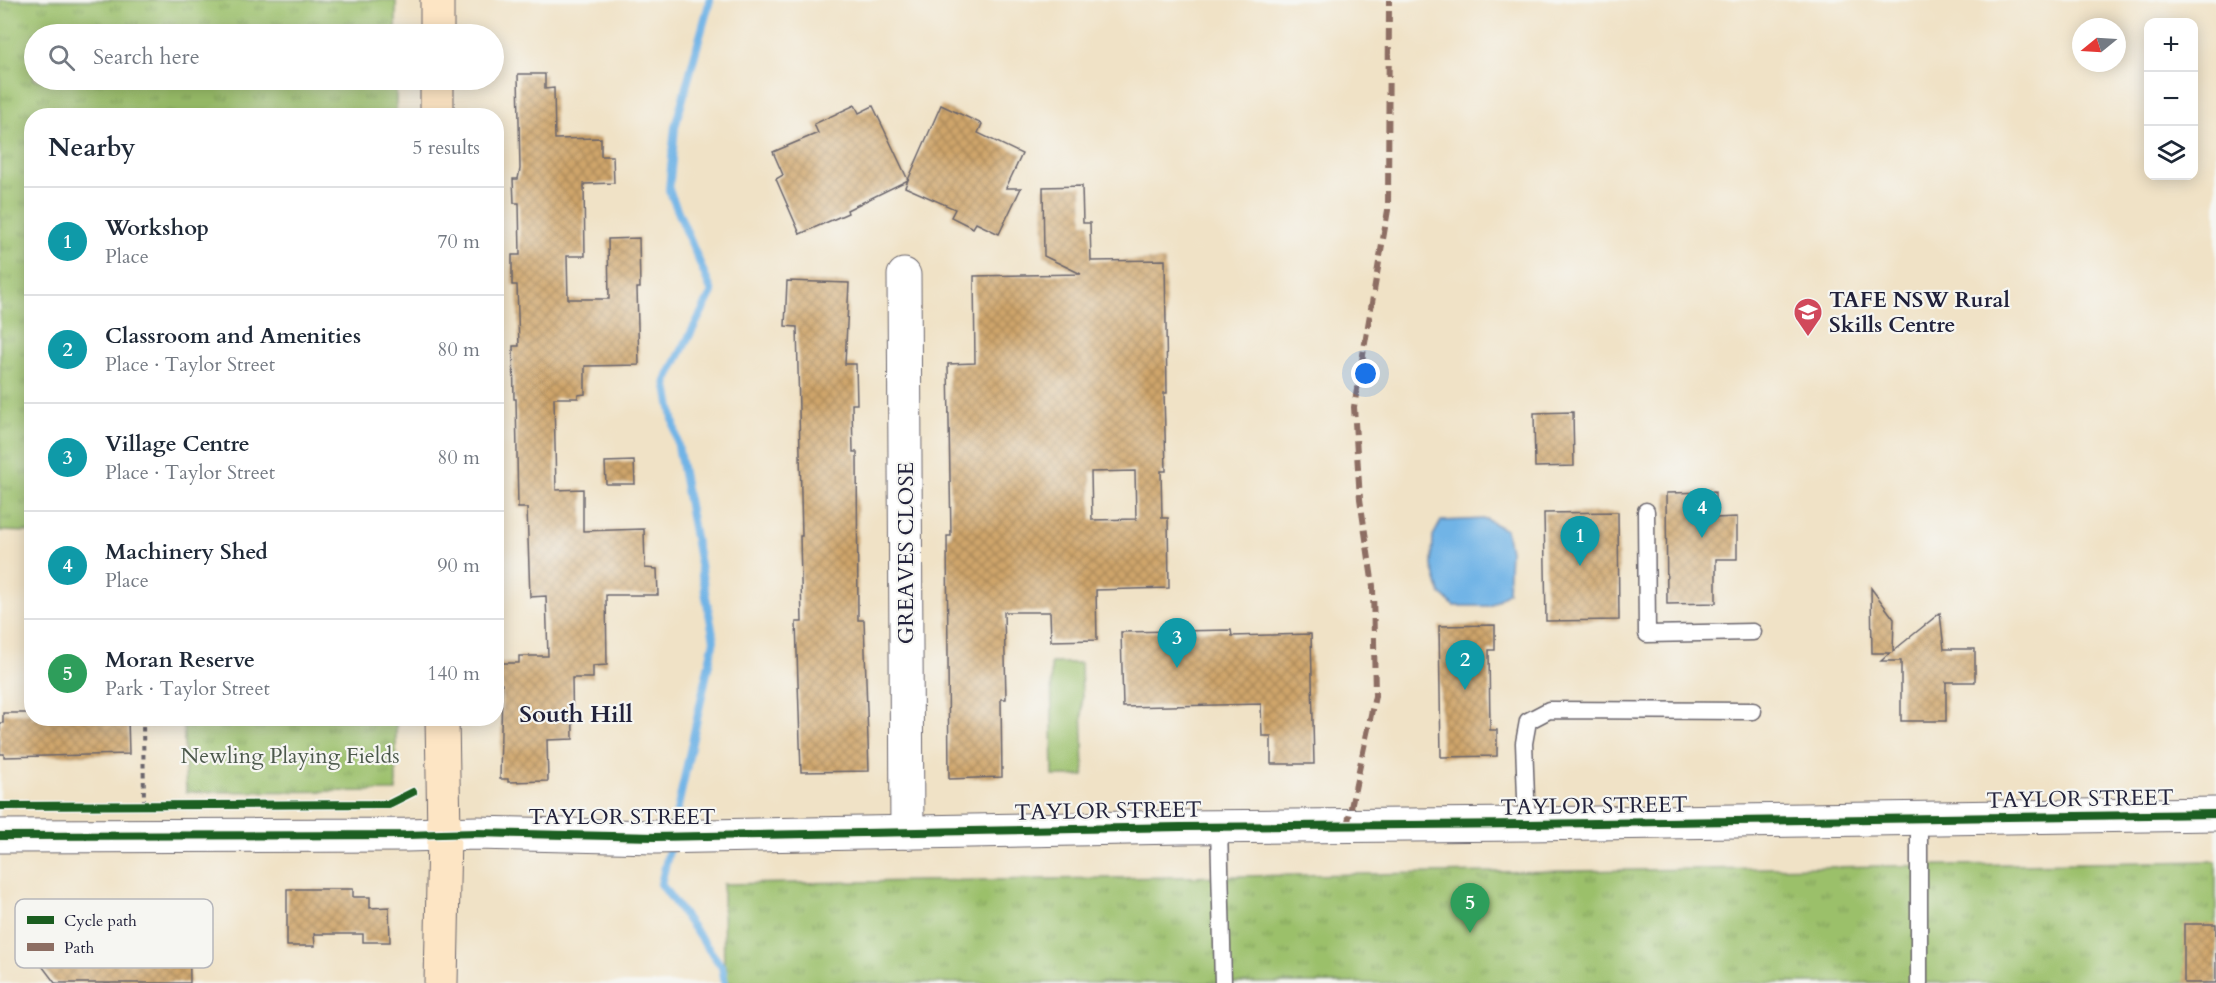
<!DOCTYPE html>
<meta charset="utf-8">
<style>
body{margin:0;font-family:Cardo,serif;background:#f2f2f3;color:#1f2937}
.controls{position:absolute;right:18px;top:18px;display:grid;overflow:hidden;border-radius:12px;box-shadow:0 3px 15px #0003}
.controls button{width:54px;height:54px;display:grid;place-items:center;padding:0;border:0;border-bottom:2px solid #e0e1e3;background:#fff;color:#1f2937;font:30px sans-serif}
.compass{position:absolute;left:2072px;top:18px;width:54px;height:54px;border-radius:50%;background:#fff;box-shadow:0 3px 15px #0003;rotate:252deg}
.you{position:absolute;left:1366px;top:374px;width:21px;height:21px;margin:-15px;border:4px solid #fff;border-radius:50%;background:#1a73e8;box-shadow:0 0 0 9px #1a73e833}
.badge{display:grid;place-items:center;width:39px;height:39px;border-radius:50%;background:#d1495b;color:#fff;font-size:20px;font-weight:700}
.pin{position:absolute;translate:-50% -50px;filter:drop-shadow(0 2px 3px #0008)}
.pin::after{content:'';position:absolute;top:32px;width:21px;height:18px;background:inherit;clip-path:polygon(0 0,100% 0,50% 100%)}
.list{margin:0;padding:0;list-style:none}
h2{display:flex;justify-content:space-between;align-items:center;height:78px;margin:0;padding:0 24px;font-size:26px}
h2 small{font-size:20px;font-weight:400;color:#747a83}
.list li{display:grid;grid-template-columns:39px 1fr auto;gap:18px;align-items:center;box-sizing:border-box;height:108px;padding:0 24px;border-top:2px solid #e0e1e3}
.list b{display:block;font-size:22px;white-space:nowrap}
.list p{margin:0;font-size:20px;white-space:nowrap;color:#747a83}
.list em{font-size:20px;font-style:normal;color:#747a83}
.icon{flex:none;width:33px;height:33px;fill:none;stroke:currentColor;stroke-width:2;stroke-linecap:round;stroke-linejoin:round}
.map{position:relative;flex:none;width:2216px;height:983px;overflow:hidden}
.search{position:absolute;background:#fff;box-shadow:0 3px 15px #0003;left:24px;top:24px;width:480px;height:66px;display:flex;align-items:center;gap:15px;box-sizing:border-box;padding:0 21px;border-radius:33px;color:#747a83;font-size:22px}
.panel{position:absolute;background:#fff;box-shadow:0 3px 15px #0003;left:24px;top:108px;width:480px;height:618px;border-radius:24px}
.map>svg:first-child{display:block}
</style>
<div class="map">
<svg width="2216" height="983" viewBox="0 0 2216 983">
<defs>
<pattern id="park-tufts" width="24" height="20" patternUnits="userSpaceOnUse" patternTransform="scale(1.5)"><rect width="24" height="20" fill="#9bc06b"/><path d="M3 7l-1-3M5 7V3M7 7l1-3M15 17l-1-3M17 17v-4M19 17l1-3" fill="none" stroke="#7e9c59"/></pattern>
<pattern id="building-cross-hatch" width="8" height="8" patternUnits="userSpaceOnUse" patternTransform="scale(1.5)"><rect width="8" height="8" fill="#cfa56b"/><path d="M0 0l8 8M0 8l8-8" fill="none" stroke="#a88659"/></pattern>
</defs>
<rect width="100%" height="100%" fill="#f6f6f2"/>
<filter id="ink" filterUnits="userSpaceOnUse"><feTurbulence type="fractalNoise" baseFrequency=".0167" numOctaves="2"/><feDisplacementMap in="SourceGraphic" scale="12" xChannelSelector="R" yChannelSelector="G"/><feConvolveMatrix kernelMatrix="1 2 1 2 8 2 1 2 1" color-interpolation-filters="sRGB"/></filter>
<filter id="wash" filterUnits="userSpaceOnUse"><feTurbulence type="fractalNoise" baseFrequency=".008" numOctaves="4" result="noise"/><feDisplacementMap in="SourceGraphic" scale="24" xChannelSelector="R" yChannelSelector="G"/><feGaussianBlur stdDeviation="1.35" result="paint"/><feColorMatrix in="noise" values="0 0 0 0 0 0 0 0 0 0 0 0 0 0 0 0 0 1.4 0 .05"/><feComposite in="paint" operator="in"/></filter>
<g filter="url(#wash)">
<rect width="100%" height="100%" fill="#f0e2c6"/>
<polygon fill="#9bc06b" stroke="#5e7153" stroke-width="1.5" points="1051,663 1081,663 1084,776 1053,776"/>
<g fill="url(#park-tufts)" stroke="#5e7153" stroke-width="1.5">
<polygon points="0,0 396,0 396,34 34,34 34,80 396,80 396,115 32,116 31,532 0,531"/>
<polygon points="183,719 396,719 396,791 186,792"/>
<polygon points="2216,861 2216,983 724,983 723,884"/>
</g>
<polygon fill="#71b4e6" stroke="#4a6b90" stroke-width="1.5" points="1486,519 1506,530 1510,551 1508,592 1490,606 1454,606 1440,593 1432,566 1433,536 1441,521"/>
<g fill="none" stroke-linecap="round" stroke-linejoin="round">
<g stroke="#71b4e6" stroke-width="8">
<polyline points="673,830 714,640 666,381 712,292 669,190 675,127 710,0"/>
<polyline points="671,842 661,884 722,967 725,983"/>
</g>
</g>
<g id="blocks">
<g fill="url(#building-cross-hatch)" fill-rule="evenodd">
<polygon points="518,74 545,74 545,89 554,88 555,139 601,138 601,156 613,156 614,183 584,184 585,256 567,256 568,299 609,299 608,239 639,238 640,288 637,288 639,365 585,366 585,394 578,395 578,398 554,398 556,490 583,489 583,531 644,529 645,568 657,569 658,595 606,595 607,665 593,666 593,678 572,678 573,739 547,740 548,781 508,782 508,779 500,779 502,684 496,684 496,663 519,663 519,656 548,656 546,596 530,597 527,508 518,508 516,399 514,399 513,346 519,346 517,285 512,285 512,255 520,255 519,203 514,203 513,179 518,179 520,169"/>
<polygon points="855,105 859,113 873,106 908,180 941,105 982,124 978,133 1022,154 1006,188 1021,188 999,234 976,223 973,228 951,217 955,209 905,187 908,180 847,210 848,213 800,234 776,179 783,175 773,152 818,133 814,124"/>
<path d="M1082,186L1083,223H1090L1091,261L1165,260L1167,393H1164L1166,471H1161L1162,518H1168L1169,588L1096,590L1097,640L1051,641L1050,612H1004L1006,699H1001L1002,777L949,779L947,536H951L948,364L975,363L974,276L1081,274L1044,256L1043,187ZM1135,471L1136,519L1092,520L1091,472Z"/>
<polygon points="787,281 849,283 845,364 856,364 857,404 852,404 853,452 857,452 858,620 864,620 869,771 801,772 796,622 802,622 800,536 802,536 797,327 785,326"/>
<polygon points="1573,412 1574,466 1535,467 1534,413"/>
<polygon points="634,461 635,484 606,484 605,462"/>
<polygon points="1715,492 1715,518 1737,517 1737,559 1716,559 1716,603 1667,604 1666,493"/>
<polygon points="1618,512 1619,620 1546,621 1544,513"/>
<polygon points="1871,588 1894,619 1893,651 1940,613 1944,649 1975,649 1975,682 1946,682 1946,721 1901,721 1901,661 1881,661 1890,653 1872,653"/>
<polygon points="1495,625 1495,650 1489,650 1490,730 1497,730 1497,756 1441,757 1439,626"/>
<polygon points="1231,630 1232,636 1311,634 1314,764 1271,764 1271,736 1262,736 1261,704 1123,707 1121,632"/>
<polygon points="3,713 32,713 32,718 128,718 129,754 4,757 4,754 0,754 0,723 3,723"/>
<polygon points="287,889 353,889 353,897 370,897 370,908 389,907 390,942 363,942 363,934 314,934 315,946 287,946"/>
<polygon points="37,908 59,908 69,916 100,915 100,920 189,918 190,983 55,983 30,950 29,935 38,925"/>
<rect x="2184" y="924" width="32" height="59"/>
</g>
</g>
</g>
<g filter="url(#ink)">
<use href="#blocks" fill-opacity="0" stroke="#6a656c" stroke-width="1.5"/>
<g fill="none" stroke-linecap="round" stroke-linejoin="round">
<g stroke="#6a656c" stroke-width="19">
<g id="lane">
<polyline points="1646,511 1647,634 1753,632"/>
<polyline points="1919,817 1919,983"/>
<polyline points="1527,824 1524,743 1528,721 1549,710 1753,711"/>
<polyline points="1219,827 1223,983"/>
</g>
</g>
<g stroke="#6a656c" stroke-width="35">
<g id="street">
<polyline points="904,275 907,832"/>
<polyline points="0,836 406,835 477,833 655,837 1181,827 1527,824 2216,814"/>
</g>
</g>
<g stroke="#6a656c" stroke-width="35">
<g id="secondary">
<polyline points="437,34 437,0"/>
<polyline points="437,116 437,80"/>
<polyline points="441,983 444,834 442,718"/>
</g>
</g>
<polyline stroke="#6a656c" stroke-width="4" stroke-dasharray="4.5 4.5" stroke-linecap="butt" points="143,718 144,805"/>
<use href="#lane" stroke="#fff" stroke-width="16"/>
<use href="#street" stroke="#fff" stroke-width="33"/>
<use href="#secondary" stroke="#fde5c4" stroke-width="33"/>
<polyline stroke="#8d6e63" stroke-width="6" stroke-dasharray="12 6" stroke-linecap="butt" points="1347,826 1375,696 1373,586 1360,499 1354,407 1388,210 1389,0"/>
<g stroke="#f6f6f2" stroke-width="11">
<g id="cycleway">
<polyline points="0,806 389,804 413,792"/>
<polyline points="0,836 406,835 477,833 655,837 1181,827 1527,824 2216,814"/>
</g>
</g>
<use href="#cycleway" stroke="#1b5e20" stroke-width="8"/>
</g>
</g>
<defs>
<g id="university-pin" transform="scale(1.5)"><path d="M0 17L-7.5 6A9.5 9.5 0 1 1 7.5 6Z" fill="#d1495b" stroke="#f6f6f2"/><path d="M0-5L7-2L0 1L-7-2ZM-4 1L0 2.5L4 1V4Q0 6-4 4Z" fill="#fff"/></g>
</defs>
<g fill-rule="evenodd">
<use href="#university-pin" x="1808" y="312"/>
</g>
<g text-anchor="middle" stroke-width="4.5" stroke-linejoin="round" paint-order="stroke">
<g font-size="22" font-weight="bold" fill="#22223b" stroke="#f6f6f2" text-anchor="start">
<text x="1829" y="307">TAFE NSW Rural<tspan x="1829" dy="25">Skills Centre</tspan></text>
</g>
<g font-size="22" fill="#22223b" stroke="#f6f6f2">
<text transform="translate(905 553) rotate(-90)" y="8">GREAVES CLOSE</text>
<text transform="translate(2080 798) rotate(-1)" y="8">TAYLOR STREET</text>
<text transform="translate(1594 805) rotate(-1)" y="8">TAYLOR STREET</text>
<text transform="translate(1108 810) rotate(-1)" y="8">TAYLOR STREET</text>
<text x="622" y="824">TAYLOR STREET</text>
</g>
<g font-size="22" fill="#4c594c" stroke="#f6f6f2">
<text x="290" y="763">Newling Playing Fields</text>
</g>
<g font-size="24" font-weight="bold" fill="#22223b" stroke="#f6f6f2">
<text x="576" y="722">South Hill</text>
</g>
</g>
<rect x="15" y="899" width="198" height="69" rx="9" fill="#f6f6f2" stroke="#b6b6bb" stroke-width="1.5"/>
<rect x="27" y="916" width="27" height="8" fill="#1b5e20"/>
<rect x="27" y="943" width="27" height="8" fill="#8d6e63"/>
<g font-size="16" fill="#22223b">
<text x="64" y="926">Cycle path</text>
<text x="64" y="953">Path</text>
</g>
</svg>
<div class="controls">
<button>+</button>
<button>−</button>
<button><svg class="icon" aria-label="layers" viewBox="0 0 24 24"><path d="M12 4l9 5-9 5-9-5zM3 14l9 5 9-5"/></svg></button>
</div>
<svg class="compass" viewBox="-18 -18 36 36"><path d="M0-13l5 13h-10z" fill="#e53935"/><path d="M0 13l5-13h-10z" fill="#747a83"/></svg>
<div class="you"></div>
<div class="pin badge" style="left:1580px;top:566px;background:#0f9aa8">1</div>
<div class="pin badge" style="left:1465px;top:690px;background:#0f9aa8">2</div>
<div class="pin badge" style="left:1177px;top:668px;background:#0f9aa8">3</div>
<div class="pin badge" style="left:1702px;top:538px;background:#0f9aa8">4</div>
<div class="pin badge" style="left:1470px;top:933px;background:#2e9e5b">5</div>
<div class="search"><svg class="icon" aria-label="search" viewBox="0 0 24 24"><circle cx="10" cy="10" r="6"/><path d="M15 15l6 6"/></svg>Search here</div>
<section class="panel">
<h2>Nearby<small>5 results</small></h2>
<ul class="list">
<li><span class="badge" style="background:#0f9aa8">1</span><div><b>Workshop</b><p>Place</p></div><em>70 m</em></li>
<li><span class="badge" style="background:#0f9aa8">2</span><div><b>Classroom and Amenities</b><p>Place · Taylor Street</p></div><em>80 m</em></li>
<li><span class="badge" style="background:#0f9aa8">3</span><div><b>Village Centre</b><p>Place · Taylor Street</p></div><em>80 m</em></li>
<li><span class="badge" style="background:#0f9aa8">4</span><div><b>Machinery Shed</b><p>Place</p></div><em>90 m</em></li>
<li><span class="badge" style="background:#2e9e5b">5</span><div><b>Moran Reserve</b><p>Park · Taylor Street</p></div><em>140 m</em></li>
</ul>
</section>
</div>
